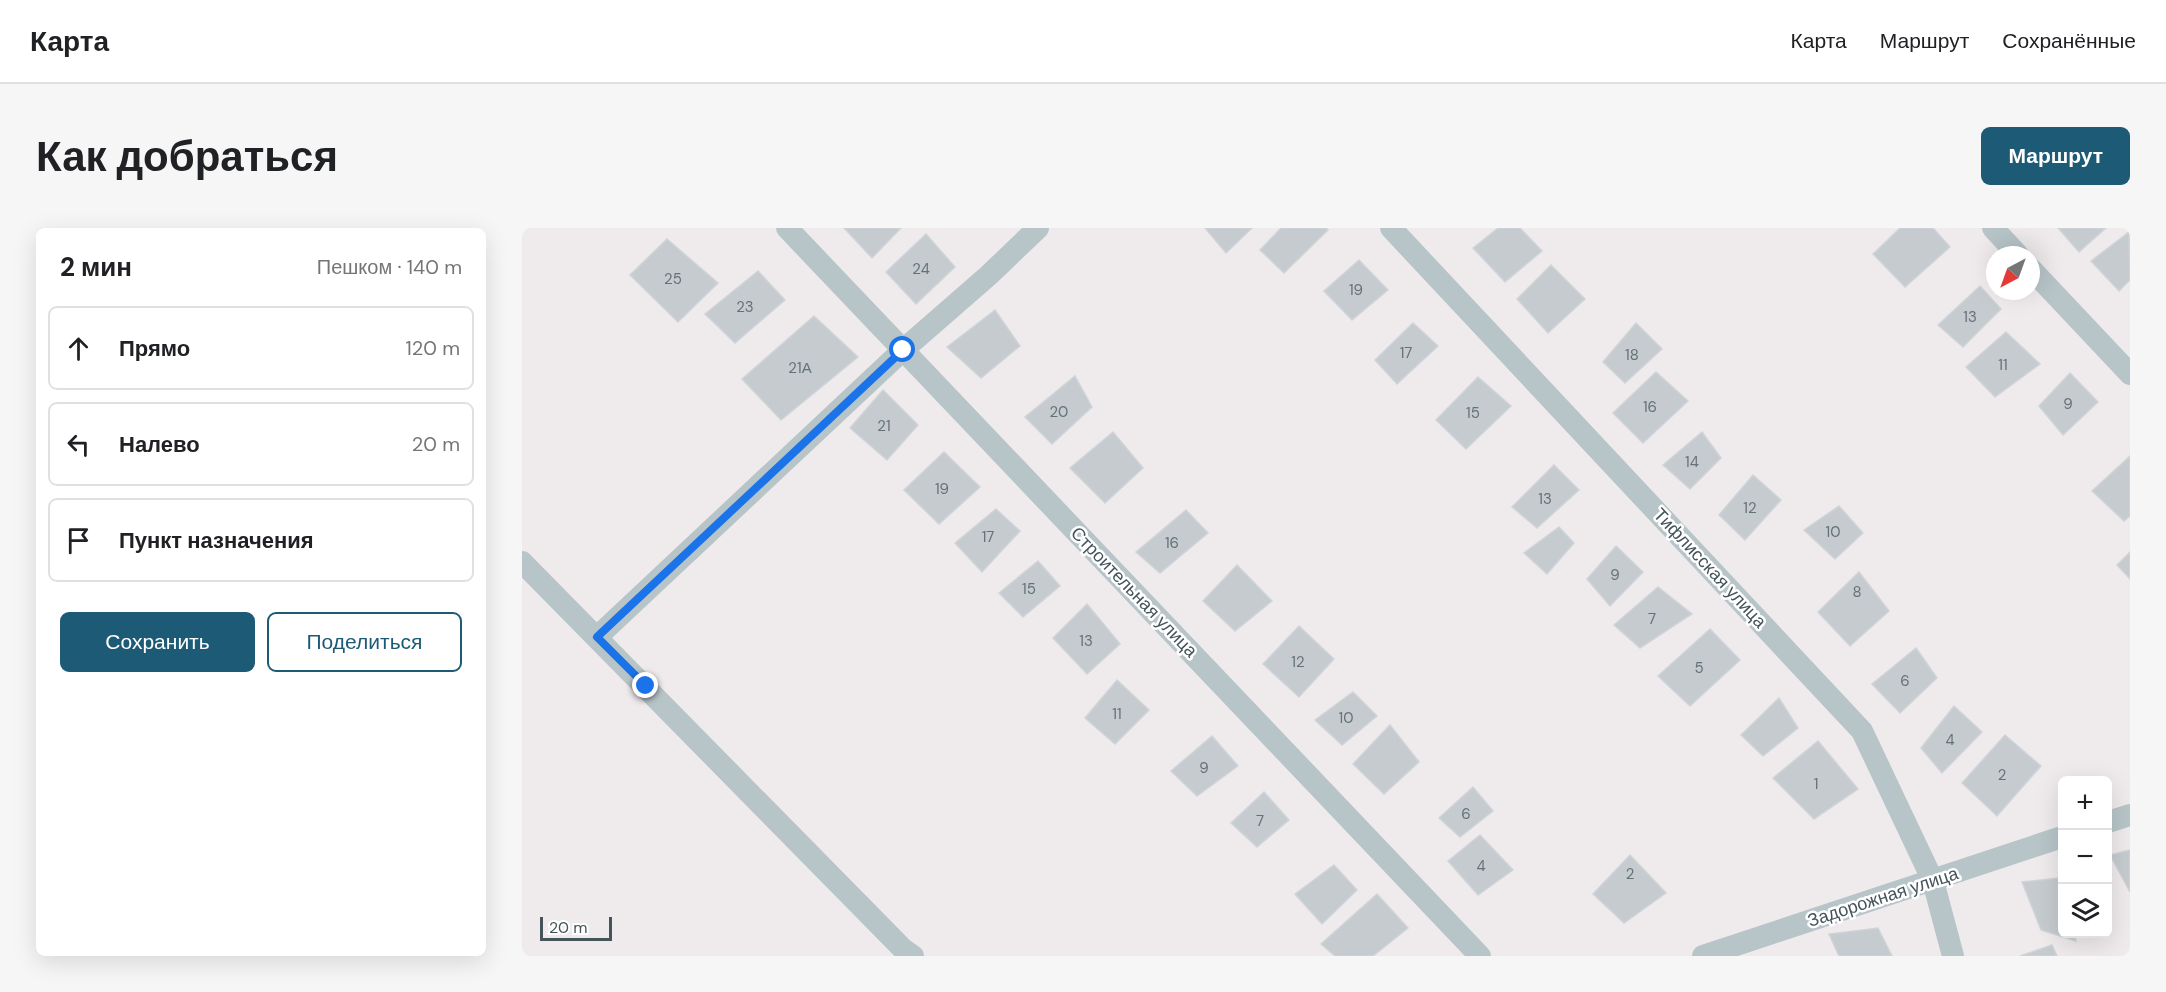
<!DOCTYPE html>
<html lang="ru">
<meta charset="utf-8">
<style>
body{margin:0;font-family:"DM Sans",sans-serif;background:#f6f6f6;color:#202124}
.controls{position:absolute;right:18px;bottom:18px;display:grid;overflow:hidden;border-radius:9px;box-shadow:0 6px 24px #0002}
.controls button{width:54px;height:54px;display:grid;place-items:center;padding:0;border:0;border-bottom:2px solid #e0e0e0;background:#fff;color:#202124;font:30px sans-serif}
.compass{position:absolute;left:1464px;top:18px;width:54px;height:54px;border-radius:50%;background:#fff;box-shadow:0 6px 24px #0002;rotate:221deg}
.scale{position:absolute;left:18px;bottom:15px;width:72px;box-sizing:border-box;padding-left:6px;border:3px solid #445459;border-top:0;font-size:16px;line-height:21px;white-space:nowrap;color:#445459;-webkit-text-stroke:4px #fff;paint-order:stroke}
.stop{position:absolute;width:18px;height:18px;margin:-14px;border:4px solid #1a73e8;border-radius:50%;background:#fff}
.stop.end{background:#1a73e8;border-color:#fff;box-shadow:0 2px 6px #0008}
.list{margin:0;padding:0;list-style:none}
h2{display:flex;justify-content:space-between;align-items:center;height:78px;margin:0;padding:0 24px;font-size:26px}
h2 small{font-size:20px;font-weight:400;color:#757577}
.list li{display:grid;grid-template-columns:39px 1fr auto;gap:18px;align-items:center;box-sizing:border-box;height:84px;margin:0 12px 12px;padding:0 12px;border:2px solid #e0e0e0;border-radius:9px}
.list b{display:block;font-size:22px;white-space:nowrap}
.list em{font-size:20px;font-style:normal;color:#757577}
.actions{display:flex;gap:12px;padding:18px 24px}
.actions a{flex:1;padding:14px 0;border:2px solid #1d5a76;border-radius:9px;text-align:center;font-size:21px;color:#1d5a76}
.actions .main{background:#1d5a76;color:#fff}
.icon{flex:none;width:33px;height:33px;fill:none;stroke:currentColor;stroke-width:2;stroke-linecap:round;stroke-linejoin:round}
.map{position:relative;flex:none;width:1608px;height:728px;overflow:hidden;border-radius:9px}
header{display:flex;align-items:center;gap:36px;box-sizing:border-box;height:84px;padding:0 30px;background:#fff;border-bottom:2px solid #e0e0e0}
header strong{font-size:28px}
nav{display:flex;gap:33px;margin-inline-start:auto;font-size:21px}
.intro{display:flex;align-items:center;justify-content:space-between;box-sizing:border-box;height:144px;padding:0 36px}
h1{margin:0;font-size:42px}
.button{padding:15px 27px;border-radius:9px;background:#1d5a76;color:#fff;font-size:21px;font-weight:700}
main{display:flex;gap:36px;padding:0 36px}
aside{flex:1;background:#fff;border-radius:9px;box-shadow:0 6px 24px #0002}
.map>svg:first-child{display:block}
</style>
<header>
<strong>Карта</strong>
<nav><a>Карта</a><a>Маршрут</a><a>Сохранённые</a></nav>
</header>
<div class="intro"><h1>Как добраться</h1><a class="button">Маршрут</a></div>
<main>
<aside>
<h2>2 мин<small>Пешком · 140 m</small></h2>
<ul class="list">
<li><svg class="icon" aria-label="ahead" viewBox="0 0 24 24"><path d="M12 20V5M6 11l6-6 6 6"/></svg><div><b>Прямо</b></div><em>120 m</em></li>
<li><svg class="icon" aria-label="left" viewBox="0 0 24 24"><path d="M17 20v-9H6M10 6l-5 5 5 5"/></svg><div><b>Налево</b></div><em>20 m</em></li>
<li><svg class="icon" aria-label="arrive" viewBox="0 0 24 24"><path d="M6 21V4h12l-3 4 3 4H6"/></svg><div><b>Пункт назначения</b></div></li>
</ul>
<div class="actions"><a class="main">Сохранить</a><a>Поделиться</a></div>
</aside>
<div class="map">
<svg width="1608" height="728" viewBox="0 0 1608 728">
<rect width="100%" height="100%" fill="#efebec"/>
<g fill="#c5cbcf" stroke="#d0d4d8" stroke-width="1.5">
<polygon points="322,0 379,0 350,30"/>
<polygon points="683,0 730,0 704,25"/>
<polygon points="759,0 804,0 806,2 762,45 738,22"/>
<polygon points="976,0 998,0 1020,23 983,54 951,20"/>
<polygon points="1378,0 1411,0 1428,19 1383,59 1351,26"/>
<polygon points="1536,0 1584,0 1557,24"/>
<polygon points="1607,4 1608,52 1597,63 1569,33"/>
<polygon points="404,6 433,39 394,76 364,44"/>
<polygon points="145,11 196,55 156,94 108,47"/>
<polygon points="837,32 866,62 830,92 802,63"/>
<polygon points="1029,37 1063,71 1026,105 995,71"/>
<polygon points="236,43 263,72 213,115 183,86"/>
<polygon points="1458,58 1479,81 1441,119 1416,97"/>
<polygon points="473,82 498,118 459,150 425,119"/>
<polygon points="292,88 336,129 259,192 220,151"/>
<polygon points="891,95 916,118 875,156 853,132"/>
<polygon points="1114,95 1140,121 1103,155 1081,134"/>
<polygon points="1484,104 1518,136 1473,169 1444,139"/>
<polygon points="1134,144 1166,173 1121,215 1091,185"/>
<polygon points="1548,145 1576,174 1541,207 1517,178"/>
<polygon points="553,148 570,179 530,216 503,189"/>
<polygon points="956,149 989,178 944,221 914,192"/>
<polygon points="361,162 396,197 365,232 328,200"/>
<polygon points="591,204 621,240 583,275 548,240"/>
<polygon points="1180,204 1199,230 1168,261 1141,237"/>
<polygon points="422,224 458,259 417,296 382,262"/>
<polygon points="1608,228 1608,288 1602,293 1570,263"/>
<polygon points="1032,237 1057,262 1015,300 990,279"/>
<polygon points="1231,247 1259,272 1223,312 1197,287"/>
<polygon points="1317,278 1341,305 1313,331 1282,302"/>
<polygon points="474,281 498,303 460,344 433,315"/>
<polygon points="664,282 686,305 638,345 614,324"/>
<polygon points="1037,299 1052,315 1025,346 1002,325"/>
<polygon points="1094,318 1121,344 1088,378 1065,351"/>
<polygon points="1608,324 1608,351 1595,337"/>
<polygon points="516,333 538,358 501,389 477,365"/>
<polygon points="715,337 750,373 713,403 681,373"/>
<polygon points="1337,344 1367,383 1328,418 1296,384"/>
<polygon points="1136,359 1170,386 1118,420 1092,397"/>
<polygon points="565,376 598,416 565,446 531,410"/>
<polygon points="777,398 812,431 777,469 741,436"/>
<polygon points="1188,401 1218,432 1168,478 1136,448"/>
<polygon points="1394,420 1415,450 1378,485 1350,456"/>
<polygon points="595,452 627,482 593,516 563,490"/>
<polygon points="831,464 855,488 820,517 793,492"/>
<polygon points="1257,470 1276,500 1241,528 1219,507"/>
<polygon points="1432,478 1460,504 1420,545 1399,520"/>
<polygon points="868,497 897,534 862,566 831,536"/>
<polygon points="1483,507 1519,538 1475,588 1440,555"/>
<polygon points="690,508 716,538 675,568 649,543"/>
<polygon points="1296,513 1336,561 1292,591 1251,550"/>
<polygon points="951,559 971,583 938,609 917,590"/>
<polygon points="742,564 767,592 735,619 709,595"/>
<polygon points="958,607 991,642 956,667 926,633"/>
<polygon points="1608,622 1608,664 1588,627"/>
<polygon points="1108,627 1144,665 1102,695 1071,666"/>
<polygon points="812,637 835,662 800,696 773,666"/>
<polygon points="1536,650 1540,666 1540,706 1552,706 1554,713 1519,702 1500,654"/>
<polygon points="855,666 886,700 851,728 813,728 799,716"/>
<polygon points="1356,700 1370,728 1317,728 1307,706"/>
<polygon points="1530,717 1535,728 1498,728"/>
</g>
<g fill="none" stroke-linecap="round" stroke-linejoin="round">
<g stroke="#b7c5c9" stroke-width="22">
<polyline points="265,0 958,728"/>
<polyline points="869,0 1340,503 1411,653 1431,728"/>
<polyline points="1471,0 1496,27"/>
<polyline points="1509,41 1608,146"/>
<polyline points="0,334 381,721 391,728"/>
<polyline points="75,409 381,122 467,47 516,0"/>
<polyline points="1586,594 1608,587"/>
<polyline points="1181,728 1540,609"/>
</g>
</g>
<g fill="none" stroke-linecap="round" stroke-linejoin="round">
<polyline stroke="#1a73e8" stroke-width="8" points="124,458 75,409 381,122"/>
</g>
<g text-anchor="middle" stroke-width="5" stroke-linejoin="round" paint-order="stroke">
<g font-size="15" fill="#647276">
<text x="399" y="46">24</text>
<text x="151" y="56">25</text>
<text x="834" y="67">19</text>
<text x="223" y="84">23</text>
<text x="1448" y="94">13</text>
<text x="884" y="130">17</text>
<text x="1110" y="132">18</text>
<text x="1481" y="142">11</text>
<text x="278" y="145">21А</text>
<text x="1546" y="181">9</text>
<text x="1128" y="184">16</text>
<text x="537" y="189">20</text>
<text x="951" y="190">15</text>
<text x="362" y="203">21</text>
<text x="1170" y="239">14</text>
<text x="420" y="266">19</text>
<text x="1023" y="276">13</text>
<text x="1228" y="285">12</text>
<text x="1311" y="309">10</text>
<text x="466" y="314">17</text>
<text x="650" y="320">16</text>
<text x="1093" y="352">9</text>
<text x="507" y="366">15</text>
<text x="1335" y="369">8</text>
<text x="1130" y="396">7</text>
<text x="564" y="418">13</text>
<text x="776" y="439">12</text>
<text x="1177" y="445">5</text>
<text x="1383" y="458">6</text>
<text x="595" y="491">11</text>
<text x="824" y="495">10</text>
<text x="1428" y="517">4</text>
<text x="682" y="545">9</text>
<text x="1480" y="552">2</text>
<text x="1294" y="561">1</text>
<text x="944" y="591">6</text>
<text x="738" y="598">7</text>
<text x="959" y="643">4</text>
<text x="1108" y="651">2</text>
</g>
<g font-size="18" fill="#445459" stroke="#fff">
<text transform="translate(1188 340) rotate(47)" y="6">Тифлисская улица</text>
<text transform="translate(612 364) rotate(46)" y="6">Строительная улица</text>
<text transform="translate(1361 669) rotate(-18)" y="6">Задорожная улица</text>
</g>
</g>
</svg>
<div class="controls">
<button>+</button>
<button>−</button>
<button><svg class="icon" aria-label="layers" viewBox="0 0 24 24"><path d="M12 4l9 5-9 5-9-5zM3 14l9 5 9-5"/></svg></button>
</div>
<svg class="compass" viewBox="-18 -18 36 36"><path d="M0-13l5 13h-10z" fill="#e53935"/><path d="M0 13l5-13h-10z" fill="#757577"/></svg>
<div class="scale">20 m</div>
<div class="stop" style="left:381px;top:122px"></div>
<div class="stop end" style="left:124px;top:458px"></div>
</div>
</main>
